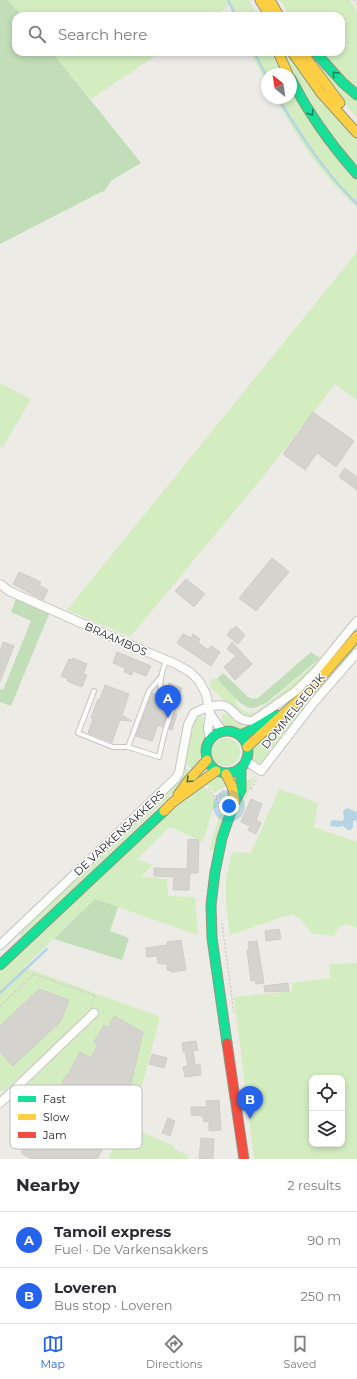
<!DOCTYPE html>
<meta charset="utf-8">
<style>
body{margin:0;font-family:Montserrat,sans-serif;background:#f2f2f3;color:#2b2b33}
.controls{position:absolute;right:12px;bottom:12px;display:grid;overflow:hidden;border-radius:8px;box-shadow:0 2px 6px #0003}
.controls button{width:36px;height:36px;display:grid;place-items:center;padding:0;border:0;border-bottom:1px solid #e1e1e2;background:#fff;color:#2b2b33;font:20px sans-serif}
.compass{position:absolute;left:261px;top:68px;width:36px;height:36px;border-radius:50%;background:#fff;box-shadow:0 2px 6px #0003;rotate:330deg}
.you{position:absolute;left:229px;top:806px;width:14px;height:14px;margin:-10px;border:3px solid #fff;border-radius:50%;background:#1a73e8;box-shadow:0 0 0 6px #1a73e833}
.badge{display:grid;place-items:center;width:26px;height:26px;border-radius:50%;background:#2563eb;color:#fff;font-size:13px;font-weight:700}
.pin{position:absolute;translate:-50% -33px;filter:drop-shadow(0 1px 2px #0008)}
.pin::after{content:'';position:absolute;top:21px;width:14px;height:12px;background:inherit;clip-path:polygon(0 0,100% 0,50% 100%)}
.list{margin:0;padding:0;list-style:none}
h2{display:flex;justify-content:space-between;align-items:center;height:52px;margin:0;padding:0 16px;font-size:17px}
h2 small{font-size:13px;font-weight:400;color:#7c7c81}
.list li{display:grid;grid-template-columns:26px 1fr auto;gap:12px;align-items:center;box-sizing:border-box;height:56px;padding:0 16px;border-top:1px solid #e1e1e2}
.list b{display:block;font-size:15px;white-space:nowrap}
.list p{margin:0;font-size:13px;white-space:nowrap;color:#7c7c81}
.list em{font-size:13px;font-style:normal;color:#7c7c81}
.icon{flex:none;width:22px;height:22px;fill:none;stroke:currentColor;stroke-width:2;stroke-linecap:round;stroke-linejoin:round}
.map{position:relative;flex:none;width:357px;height:1159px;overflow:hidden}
.search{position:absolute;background:#fff;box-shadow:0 2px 6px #0003;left:12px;right:12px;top:12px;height:44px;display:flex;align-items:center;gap:10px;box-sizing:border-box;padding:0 14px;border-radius:12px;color:#7c7c81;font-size:15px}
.sheet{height:164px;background:#fff}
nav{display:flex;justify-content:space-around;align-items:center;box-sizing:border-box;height:56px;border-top:1px solid #e1e1e2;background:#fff;font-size:11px;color:#7c7c81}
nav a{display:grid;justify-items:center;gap:2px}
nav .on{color:#2563eb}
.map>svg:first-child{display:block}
</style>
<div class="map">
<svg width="357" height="1159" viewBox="0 0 357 1159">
<rect width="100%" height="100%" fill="#ecebe6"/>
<g fill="#d3edc1" fill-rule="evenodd">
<polygon points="8,0 249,0 257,16 234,16 229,6 214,16 22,16"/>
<polygon points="280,0 350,0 357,12 357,92 319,52 341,52 341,16 290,16"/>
<polygon points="52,52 161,52 91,99"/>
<polygon points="250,52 275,52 286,74 267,74 267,84"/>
<polygon points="280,52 289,52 357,138 357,170 340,149"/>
<polygon points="312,52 357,98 357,118 336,93"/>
<path d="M291,85L357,177V207C348,199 339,190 331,181C309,156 292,127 275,98H291Z"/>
<polygon points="357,252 357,400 335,384 262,478 130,637 67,610"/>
<polygon points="0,383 31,399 3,447 0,445"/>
<polygon points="357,643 357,649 320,690 276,745 274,747 270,746 264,737 310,697 334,672"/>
<polygon points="334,646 294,688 252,718 240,717 209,686 212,679 217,679 235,698 237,705 243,710 250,713 256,712 285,689"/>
<polygon points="229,713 230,714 254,726 240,730 223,724 222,717 224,714"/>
<polygon points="199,714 203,718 205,735 201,749 200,760 194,771 183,761 192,719"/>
<circle cx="226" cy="752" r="14"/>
<path d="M262,739L270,752L264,761L258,763C245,757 255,745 262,739Z"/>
<polygon points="184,766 192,773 178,788 22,937 17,931"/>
<polygon points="256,776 236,819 234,817 245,782"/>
<polygon points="217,777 223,779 228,785 214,793 203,782"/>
<polygon points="201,784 214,797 218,809 213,808 203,842 170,827 137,859 153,865 141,877 167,879 168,896 195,897 198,935 95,899 24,967 160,1017 131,1127 174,1146 176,1150 188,1155 188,1159 109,1159 116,1134 29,1086 22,1094 23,1097 20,1098 19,1092 22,1087 99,1013 94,1008 5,1090 0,1091 0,972 43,930"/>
<polygon points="279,789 318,803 314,827 357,842 357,928 345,924 338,928 334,936 312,933 300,919 292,914 230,935 226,905 226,879 232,852 251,853"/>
<polygon points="230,790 229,800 214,850 209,851 221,810 219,796"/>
<path d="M357,963V1159H254L234,997L292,991V983L330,978L329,964ZM312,1078H342V1144H312Z"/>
</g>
<g fill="#c1deb8">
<polygon points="0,0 8,0 22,16 16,16 16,52 52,52 141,163 112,180 104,191 97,194 0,244"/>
<polygon points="16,599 49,614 11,706 0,702 0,689 3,690 31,621 11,612"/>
<path d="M311,652L320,658L266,703C261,705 256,708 251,708C242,708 224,686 217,679L223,673L248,697L253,699L258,698Z"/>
<polygon points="95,899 118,907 110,931 129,938 122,960 54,939"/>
</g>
<polygon fill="#b5d4e3" points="347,808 357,812 357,820 353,821 353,827 351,830 348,830 343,826 338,827 330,826 331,821 333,820 342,821 344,819 343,811"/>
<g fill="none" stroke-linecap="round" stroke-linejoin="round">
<g stroke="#b5d4e3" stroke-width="2.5">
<polyline points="228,0 236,16"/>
<polyline points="254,52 267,77"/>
<path d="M278,98C301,136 325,173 357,204"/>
<polyline points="0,993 47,949"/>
</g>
</g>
<g fill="#d5d3ce" stroke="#d0cdc7">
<polygon points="313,412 354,441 336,467 317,453 305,470 283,454"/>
<polygon points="345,468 357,477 357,490 339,477"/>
<polygon points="272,558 289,572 256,611 239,598"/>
<polygon points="19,572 41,582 39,585 48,590 43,600 13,584"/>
<polygon points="186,579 205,594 194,607 175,591"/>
<polygon points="236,626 245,635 238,644 227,635 232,628 233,629"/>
<polygon points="183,634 191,638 193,634 200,639 198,642 208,650 211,646 220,652 211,666 177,643"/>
<polygon points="3,642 14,646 0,682 0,651"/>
<polygon points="232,642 252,664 235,680 224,667 236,656 227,649"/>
<polygon points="117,652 151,666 146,676 133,671 132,675 124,672 125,668 113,663"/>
<polygon points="73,658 87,664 83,674 87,675 82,687 67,681 68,679 61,676 69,659 72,660"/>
<polygon points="169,683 182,688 178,699 165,695"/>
<polygon points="105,685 129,694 122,715 132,721 120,720 112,742 88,733 93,719 91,718 98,699 100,699"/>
<polygon points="152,693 158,695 155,703 159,708 168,711 163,727 158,725 152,741 136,736"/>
<polygon points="175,713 177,714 172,730 169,729"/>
<polygon points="251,799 262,804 256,820 261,823 256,834 248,830 250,826 241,822"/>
<polygon points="188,839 199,840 198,873 190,873 189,890 173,890 174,877 154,876 154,868 187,869"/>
<polygon points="279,929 281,939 266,941 265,931"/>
<polygon points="181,940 186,970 172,972 171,971 167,970 167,964 162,964 158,963 157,956 147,957 146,948 167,945 167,942"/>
<polygon points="257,941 264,983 256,984 255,980 251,981 247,950 249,950 248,942"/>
<polygon points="288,983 289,991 265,992 264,986"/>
<polygon points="39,989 69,1000 61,1021 13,1066 0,1052 0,1026"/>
<polygon points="114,1016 143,1032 122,1123 118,1122 97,1159 31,1159 21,1153 42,1114 40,1113 42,1109 39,1107 43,1101 51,1105 62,1085 64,1078 69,1073 80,1052 91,1058 98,1044 94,1042 104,1025 108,1028"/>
<polygon points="196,1041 198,1050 193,1051 195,1065 200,1064 201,1075 185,1077 183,1067 188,1066 185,1052 183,1052 182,1043"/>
<polygon points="152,1054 167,1058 164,1068 149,1064"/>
<polygon points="219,1100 221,1130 209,1131 209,1121 204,1122 203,1116 191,1115 191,1107 207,1107 206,1101"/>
<polygon points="168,1118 175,1121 170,1136 162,1133"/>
<polygon points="201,1138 214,1139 213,1159 199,1159"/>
</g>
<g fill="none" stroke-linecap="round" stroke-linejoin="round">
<g stroke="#c5c4c2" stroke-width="6">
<g id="lane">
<path d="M160,678L149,691L128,747L159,757L165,731L173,707L164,703C157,688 161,675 166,660"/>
<polyline points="94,691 78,733 113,747 128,747"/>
</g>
</g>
<g stroke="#c5c4c2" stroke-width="10">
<g id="street">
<polyline points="0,584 9,591 142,650 176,664 190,672 199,681 206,694 210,714 208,729 210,738"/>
<polyline points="210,714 222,731"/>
<polyline points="246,761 261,771 315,701 357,653"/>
<path d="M0,945L176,778L179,773L188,725L194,713C202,709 216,703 225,706C236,710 235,722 253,721L296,691L317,670L357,621"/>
<polyline points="0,1103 94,1013"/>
</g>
</g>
<g stroke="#92977d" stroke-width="11">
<g id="fast">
<polyline points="315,52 343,83 357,95"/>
<path d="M291,79C309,114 331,145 357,174"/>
<circle cx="227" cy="752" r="21"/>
<polyline points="240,735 248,732 277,715"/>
<polyline points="0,965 164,811"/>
<polyline points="227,1043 212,938 211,905 215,872 222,838 234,803 241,790 241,768"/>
</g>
</g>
<g stroke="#92977d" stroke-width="11">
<g id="slow">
<polyline points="260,0 270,16"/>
<polyline points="270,0 279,16"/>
<polyline points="278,52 288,74"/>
<polyline points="292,52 321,93 357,133"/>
<polyline points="302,52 340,103"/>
<polyline points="247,747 311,689 357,636"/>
<polyline points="226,774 232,786 235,801"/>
<polyline points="178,795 188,781 207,760"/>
<polyline points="164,811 173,802 216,771"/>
</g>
</g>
<g stroke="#92977d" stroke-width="11">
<polyline id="jam" points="227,1043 244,1159"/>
</g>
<g stroke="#d7cac5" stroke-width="1.5" stroke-dasharray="2 2" stroke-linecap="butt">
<polyline points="354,0 357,5"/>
<path d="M208,789C215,796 219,802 220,812"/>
<polyline points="251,789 258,778"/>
<polyline points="216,797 224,790"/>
<polyline points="222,923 234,1014"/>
<polyline points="0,1006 34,974 96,996 90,1006"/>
</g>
<use href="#lane" stroke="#fcfcfb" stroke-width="4"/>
<use href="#street" stroke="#fcfcfb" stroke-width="8"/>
<use href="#fast" stroke="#16e098" stroke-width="9"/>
<use href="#slow" stroke="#ffcf43" stroke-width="9"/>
<use href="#jam" stroke="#f24e42" stroke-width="9"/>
</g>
<defs><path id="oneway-chevron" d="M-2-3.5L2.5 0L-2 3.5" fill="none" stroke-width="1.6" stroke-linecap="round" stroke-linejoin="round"/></defs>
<g stroke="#1a7f5b">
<use href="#oneway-chevron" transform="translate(335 74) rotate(-133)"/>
<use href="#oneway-chevron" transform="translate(311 113) rotate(57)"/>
<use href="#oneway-chevron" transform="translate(189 780) rotate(135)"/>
</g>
<g text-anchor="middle" stroke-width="3" stroke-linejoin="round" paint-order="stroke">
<g font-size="11" fill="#1e1e1e" stroke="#fff">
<text transform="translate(116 639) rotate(24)" y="4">BRAAMBOS</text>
<text transform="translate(293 711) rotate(-51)" y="4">DOMMELSEDIJK</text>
<text transform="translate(119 833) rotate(-43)" y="4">DE VARKENSAKKERS</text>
</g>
</g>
<rect x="10" y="1085" width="132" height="64" rx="6" fill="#fff" stroke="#bcbcbc" stroke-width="1"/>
<rect x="18" y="1096" width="18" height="6" fill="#16e098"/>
<rect x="18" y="1114" width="18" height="6" fill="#ffcf43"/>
<rect x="18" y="1132" width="18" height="6" fill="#f24e42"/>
<g font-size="11" fill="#1e1e1e">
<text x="43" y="1103">Fast</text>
<text x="43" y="1121">Slow</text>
<text x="43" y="1139">Jam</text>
</g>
</svg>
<div class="controls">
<button><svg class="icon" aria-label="locate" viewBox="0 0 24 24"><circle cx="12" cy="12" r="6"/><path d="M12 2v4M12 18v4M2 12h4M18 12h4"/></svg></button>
<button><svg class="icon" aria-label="layers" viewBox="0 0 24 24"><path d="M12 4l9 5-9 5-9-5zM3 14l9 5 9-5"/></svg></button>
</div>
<svg class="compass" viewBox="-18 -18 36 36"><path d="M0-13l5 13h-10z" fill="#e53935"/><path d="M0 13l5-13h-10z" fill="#7c7c81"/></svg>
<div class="you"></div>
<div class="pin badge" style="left:168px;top:718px">A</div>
<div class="pin badge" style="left:250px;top:1119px">B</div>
<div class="search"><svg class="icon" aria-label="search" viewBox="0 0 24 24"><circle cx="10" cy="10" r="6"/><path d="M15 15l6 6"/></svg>Search here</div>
</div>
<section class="sheet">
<h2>Nearby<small>2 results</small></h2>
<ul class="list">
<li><span class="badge">A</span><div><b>Tamoil express</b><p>Fuel · De Varkensakkers</p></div><em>90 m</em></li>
<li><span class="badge">B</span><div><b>Loveren</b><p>Bus stop · Loveren</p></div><em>250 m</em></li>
</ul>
</section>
<nav>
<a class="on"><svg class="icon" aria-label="map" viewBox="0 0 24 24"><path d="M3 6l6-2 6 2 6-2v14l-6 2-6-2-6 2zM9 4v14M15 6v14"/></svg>Map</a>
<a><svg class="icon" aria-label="directions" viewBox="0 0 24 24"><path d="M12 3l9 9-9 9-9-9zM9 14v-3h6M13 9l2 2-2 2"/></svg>Directions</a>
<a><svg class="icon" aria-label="saved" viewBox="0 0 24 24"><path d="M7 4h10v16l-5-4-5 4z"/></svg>Saved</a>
</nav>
